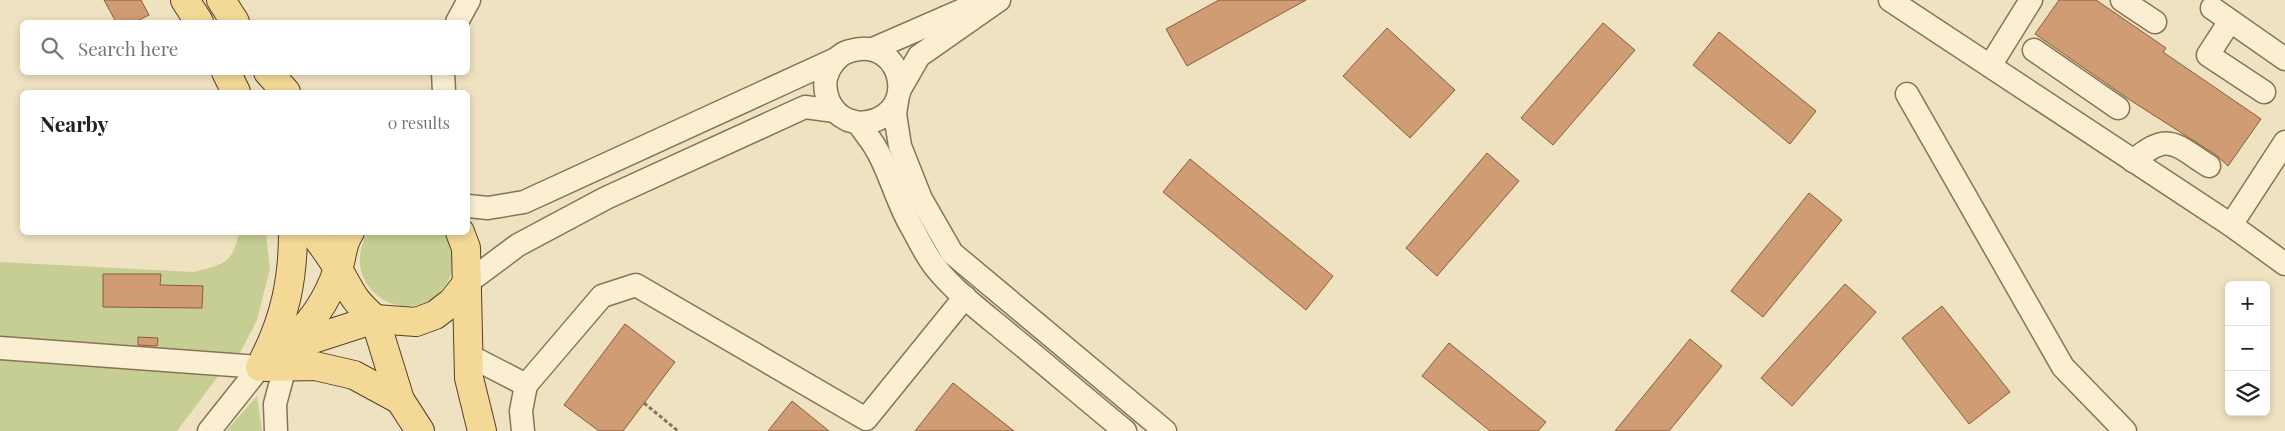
<!DOCTYPE html>
<meta charset="utf-8">
<style>
body{margin:0;font-family:"Playfair Display",serif;background:#f2f2f2;color:#222}
.controls{position:absolute;right:15px;bottom:15px;display:grid;overflow:hidden;border-radius:8px;box-shadow:0 2px 8px #0003}
.controls button{width:45px;height:45px;display:grid;place-items:center;padding:0;border:0;border-bottom:1px solid #e0e0e0;background:#fff;color:#222;font:25px sans-serif}
.list{margin:0;padding:0;list-style:none}
h2{display:flex;justify-content:space-between;align-items:center;height:65px;margin:0;padding:0 20px;font-size:21px}
h2 small{font-size:16px;font-weight:400;color:#767676}
.icon{flex:none;width:28px;height:28px;fill:none;stroke:currentColor;stroke-width:2;stroke-linecap:round;stroke-linejoin:round}
.map{position:relative;flex:none;width:2285px;height:431px;overflow:hidden}
.search{position:absolute;background:#fff;box-shadow:0 2px 8px #0003;left:20px;top:20px;width:450px;height:55px;display:flex;align-items:center;gap:12px;box-sizing:border-box;padding:0 18px;border-radius:8px;color:#767676;font-size:19px}
.panel{position:absolute;background:#fff;box-shadow:0 2px 8px #0003;left:20px;top:90px;width:450px;height:145px;border-radius:8px}
.map>svg:first-child{display:block}
</style>
<div class="map">
<svg width="2285" height="431" viewBox="0 0 2285 431">
<rect width="100%" height="100%" fill="#efe2c0"/>
<g fill="#c6ce93">
<path d="M368,232L445,233C453,245 457,262 450,277C419,339 333,292 368,232Z"/>
<path d="M239,233H266L270,269L257,320L241,351L219,375L177,431H0V262L194,272C223,264 232,265 239,233Z"/>
<polygon points="257,396 262,431 226,431"/>
</g>
<g fill="#cf9c74" stroke="#895c3c">
<polygon points="104,0 141,0 149,15 135,22 116,22"/>
<polygon points="1219,0 1306,0 1187,66 1166,29"/>
<polygon points="2059,0 2096,0 2166,48 2163,52 2261,119 2228,166 2216,155 2130,100 2035,34"/>
<polygon points="1603,23 1635,50 1553,145 1521,118"/>
<polygon points="1387,28 1455,90 1410,138 1343,76"/>
<polygon points="1719,32 1816,111 1790,144 1693,65"/>
<polygon points="1487,153 1519,181 1437,276 1406,248"/>
<polygon points="1190,159 1333,276 1306,310 1163,192"/>
<polygon points="1809,193 1842,220 1763,317 1731,291"/>
<polygon points="103,274 161,274 160,285 203,286 202,308 103,307"/>
<polygon points="1845,284 1876,312 1792,406 1761,378"/>
<polygon points="1942,306 2010,392 1969,424 1902,338"/>
<polygon points="625,324 675,362 623,431 599,431 564,405"/>
<polygon points="138,337 158,338 157,346 138,345"/>
<polygon points="1690,339 1722,366 1669,431 1615,431"/>
<polygon points="1449,343 1546,422 1538,431 1490,431 1422,376"/>
<polygon points="953,383 1014,431 915,431"/>
<polygon points="792,401 829,431 768,431"/>
</g>
<g fill="none" stroke-linecap="round" stroke-linejoin="round">
<g stroke="#897357" stroke-width="25">
<g id="minor">
<polyline points="1890,0 2231,225 2285,264"/>
<polyline points="2122,0 2155,22"/>
<polyline points="2212,8 2285,59"/>
<polyline points="2230,21 2208,55 2264,92"/>
<polyline points="457,22 469,0"/>
<polyline points="873,49 974,5"/>
<polyline points="2034,50 2118,108"/>
<polyline points="1990,66 2031,0"/>
<polyline points="443,72 444,92"/>
<polyline points="900,89 919,56 999,0"/>
<polyline points="1907,94 2063,367 2125,431"/>
<polyline points="897,101 895,114 900,146 921,199 952,253 1165,431"/>
<path d="M857,123C922,123 906,34 850,51C838,54 829,66 826,78C823,94 831,112 846,119C849,121 854,121 857,123C860,125 864,131 866,134C888,161 894,197 911,226C919,240 926,256 936,268C957,294 986,315 1012,337C1050,368 1087,400 1125,431"/>
<path d="M2133,161C2169,131 2174,144 2209,166"/>
<polyline points="468,206 488,208 524,202 838,58"/>
<polyline points="2231,225 2285,142"/>
<polyline points="467,283 518,245 606,198 805,107 835,111"/>
<polyline points="0,348 260,367"/>
<polyline points="468,355 526,385"/>
<polyline points="209,431 260,367"/>
<polyline points="276,431 275,404 285,367"/>
<polyline points="523,431 521,411 526,385 602,296 636,285 866,419 965,297"/>
</g>
</g>
<g stroke="#56402c" stroke-width="30">
<g id="major">
<polyline points="185,0 199,22"/>
<polyline points="221,0 235,22"/>
<polyline points="226,72 236,92"/>
<polyline points="268,72 286,92"/>
<path d="M313,232C321,244 331,256 338,269C352,293 352,299 375,319"/>
<polyline points="460,232 466,248 469,378 482,431"/>
<polyline points="375,319 400,400 420,431"/>
<path d="M286,345C310,326 328,299 338,269C343,256 341,245 350,232"/>
<path d="M264,359C285,318 293,279 293,232"/>
<polyline points="260,367 310,340 375,319 416,322 435,315 452,302 467,283"/>
<polyline points="264,367 315,366 354,375 400,400"/>
</g>
</g>
<polyline stroke="#897357" stroke-width="3" stroke-dasharray="4 2.5" stroke-linecap="butt" points="644,403 678,431"/>
<use href="#minor" stroke="#faefd3" stroke-width="22"/>
<use href="#major" stroke="#f4d996" stroke-width="28"/>
</g>
</svg>
<div class="controls">
<button>+</button>
<button>−</button>
<button><svg class="icon" aria-label="layers" viewBox="0 0 24 24"><path d="M12 4l9 5-9 5-9-5zM3 14l9 5 9-5"/></svg></button>
</div>
<div class="search"><svg class="icon" aria-label="search" viewBox="0 0 24 24"><circle cx="10" cy="10" r="6"/><path d="M15 15l6 6"/></svg>Search here</div>
<section class="panel">
<h2>Nearby<small>0 results</small></h2>
<ul class="list">
</ul>
</section>
</div>
